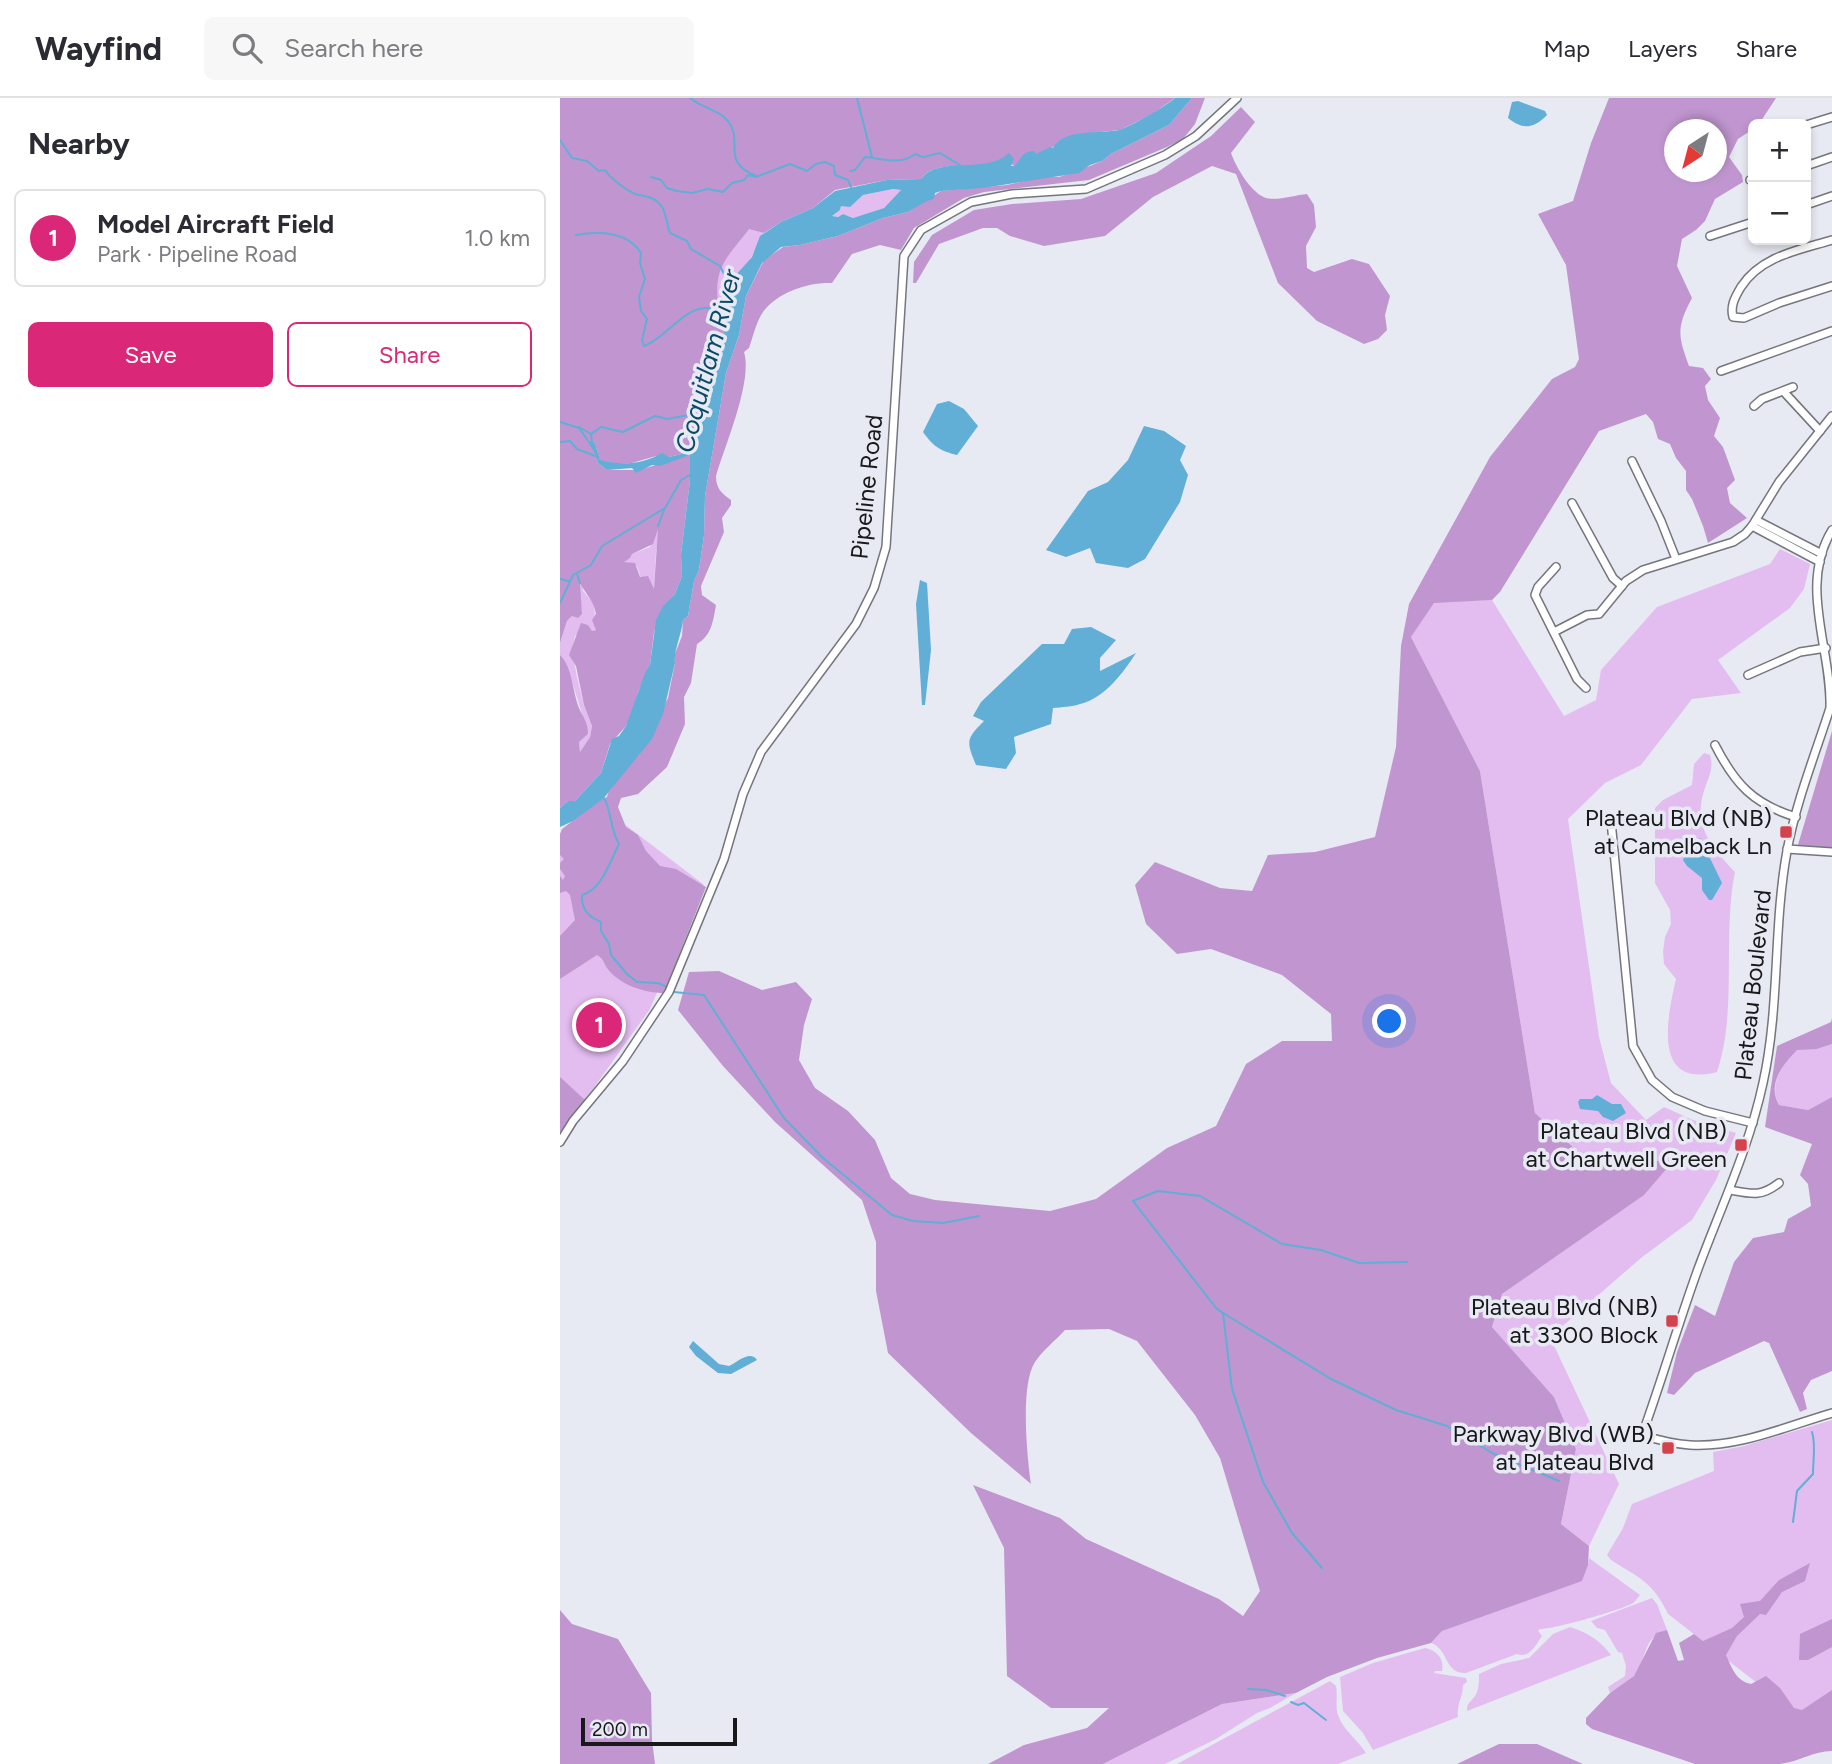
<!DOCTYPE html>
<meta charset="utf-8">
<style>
body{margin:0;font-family:Figtree,sans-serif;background:#f7f7f7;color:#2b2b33}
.controls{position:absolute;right:21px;top:21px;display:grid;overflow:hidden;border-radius:10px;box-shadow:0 4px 10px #0003}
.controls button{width:63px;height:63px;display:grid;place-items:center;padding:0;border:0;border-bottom:2px solid #e1e1e2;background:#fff;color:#2b2b33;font:35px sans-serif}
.compass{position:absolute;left:1104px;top:21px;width:63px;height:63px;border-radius:50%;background:#fff;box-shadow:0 4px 10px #0003;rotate:216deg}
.scale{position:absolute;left:21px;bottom:18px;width:156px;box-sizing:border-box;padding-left:7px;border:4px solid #19191c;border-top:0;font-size:19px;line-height:24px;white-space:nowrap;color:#19191c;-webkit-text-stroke:5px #e8eaf3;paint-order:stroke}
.you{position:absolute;left:830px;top:924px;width:24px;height:24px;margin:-18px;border:5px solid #fff;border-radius:50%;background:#1a73e8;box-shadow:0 0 0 10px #1a73e833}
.badge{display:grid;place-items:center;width:46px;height:46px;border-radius:50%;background:#db2777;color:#fff;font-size:23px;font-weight:700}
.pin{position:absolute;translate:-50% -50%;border:4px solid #fff;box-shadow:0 2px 7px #0006}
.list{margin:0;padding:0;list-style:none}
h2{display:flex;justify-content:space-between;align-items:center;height:91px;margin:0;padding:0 28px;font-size:30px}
h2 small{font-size:23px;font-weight:400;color:#7c7c81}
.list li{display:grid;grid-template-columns:46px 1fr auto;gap:21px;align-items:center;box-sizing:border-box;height:98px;margin:0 14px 14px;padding:0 14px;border:2px solid #e1e1e2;border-radius:10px}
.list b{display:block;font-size:26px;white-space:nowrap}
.list p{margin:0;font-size:23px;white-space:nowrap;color:#7c7c81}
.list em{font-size:23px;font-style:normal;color:#7c7c81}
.actions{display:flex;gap:14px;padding:21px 28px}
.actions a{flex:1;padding:16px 0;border:2px solid #db2777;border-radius:10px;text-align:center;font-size:24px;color:#db2777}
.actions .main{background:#db2777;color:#fff}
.icon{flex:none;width:38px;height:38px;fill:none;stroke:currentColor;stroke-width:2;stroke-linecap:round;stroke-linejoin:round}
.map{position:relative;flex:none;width:1272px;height:1666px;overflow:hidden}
header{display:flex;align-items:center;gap:42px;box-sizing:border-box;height:98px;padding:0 35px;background:#fff;border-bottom:2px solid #e1e1e2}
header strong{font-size:33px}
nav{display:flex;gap:38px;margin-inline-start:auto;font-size:24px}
.search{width:490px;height:63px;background:#f7f7f7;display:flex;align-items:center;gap:18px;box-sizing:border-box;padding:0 24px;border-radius:10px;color:#7c7c81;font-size:26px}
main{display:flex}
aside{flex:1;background:#fff}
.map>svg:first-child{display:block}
</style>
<header>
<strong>Wayfind</strong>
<div class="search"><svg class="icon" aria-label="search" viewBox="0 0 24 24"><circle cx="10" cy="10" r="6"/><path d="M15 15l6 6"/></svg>Search here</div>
<nav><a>Map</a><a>Layers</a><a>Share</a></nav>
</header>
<main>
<aside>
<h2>Nearby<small></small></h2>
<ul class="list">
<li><span class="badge">1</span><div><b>Model Aircraft Field</b><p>Park · Pipeline Road</p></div><em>1.0 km</em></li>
</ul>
<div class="actions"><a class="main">Save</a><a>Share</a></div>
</aside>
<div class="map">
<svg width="1272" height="1666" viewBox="0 0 1272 1666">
<rect width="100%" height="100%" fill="#e8eaf3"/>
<g fill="#e3bdf0">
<polygon points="333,91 341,92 324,110 293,120 283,116 277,119 272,118 280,112 281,108 290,108 303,97"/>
<path d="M189,130L204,135L191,160L173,180L167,209L158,202C154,166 170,157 189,130Z"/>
<polygon points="98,428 99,443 96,453 94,492 81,480 77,468 63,463 70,460 72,456 90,449"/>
<polygon points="1220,451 1250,466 1244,491 1230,510 1158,562 1181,595 1132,601 1081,667 1045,685 1008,721 1039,939 1051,985 1086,1022 1104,1009 1133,1022 1176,1035 1156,1082 1132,1122 1081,1160 990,1239 1059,1386 1029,1448 1001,1426 1016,1351 994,1299 932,1229 942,1196 998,1155 1113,1063 1033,1067 975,1015 920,673 851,539 874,504 932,502 1004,618 1036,602 1041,572 1097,509 1210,466"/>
<polygon points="19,485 22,485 23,493 34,506 36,532 15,538 12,552 17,579 24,607 32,628 30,639 20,654 19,644 28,636 9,573 0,557 0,545 7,523 12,518 22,516"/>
<path d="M1144,655L1150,657C1154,670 1149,678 1145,690C1132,726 1150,748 1175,774C1162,839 1178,910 1157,974C1092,991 1107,920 1116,881L1104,866L1103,854L1105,839L1111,826L1110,812L1095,785V710L1103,702L1132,687L1134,666Z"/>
<polygon points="34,703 143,786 90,911 0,1037 0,739"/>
<path d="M1272,946V999L1248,1012L1219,1007C1208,986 1222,968 1237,951H1257Z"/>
<path d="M1272,1322V1643L1108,1516C1093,1484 1079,1480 1051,1462L1047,1457L1063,1430L1072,1406L1154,1373L1153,1354L1184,1348Z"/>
<path d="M1029,1460L1080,1497C1077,1500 1076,1503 1073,1505C1062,1512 991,1532 980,1531L978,1533L982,1538C976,1547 969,1561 957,1556L906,1575C884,1576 889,1551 871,1545L882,1533L1028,1467Z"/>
<path d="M1092,1500L1097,1506L1107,1532C1081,1539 1088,1563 1073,1579C1066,1585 1057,1590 1050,1595L1048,1589L1065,1578L1066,1568L1062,1555L1058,1554L1045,1532L1037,1530L1031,1523Z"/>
<path d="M1010,1529C1028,1535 1040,1542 1051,1557L907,1613C907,1604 910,1605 915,1598C919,1592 919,1584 919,1576L941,1566L969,1560L993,1536Z"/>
<path d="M865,1550C876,1552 885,1561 882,1573H875L874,1575L906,1580L907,1584L903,1587C903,1599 896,1607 898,1619L813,1652L803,1635L783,1613L780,1579L813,1565Z"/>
<path d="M770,1583L776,1588C778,1597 775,1609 778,1617C783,1632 798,1642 806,1655L778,1666H617Z"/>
<polygon points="736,1595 710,1610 697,1615 656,1641 605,1666 543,1666 662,1606"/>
</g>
<g fill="#c196d0" fill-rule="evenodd">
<path d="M0,0H615L591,17L560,32L520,36L454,68L444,61C432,65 417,69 404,69C389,68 370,68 361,81L327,82L275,92L253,110L221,124L204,135L189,131C170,157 154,167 158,202L167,209L163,248L146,295L138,337L130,354L109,359L96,358L72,365L52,366L40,363L35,346L38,365L47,372H79L130,357V382L121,457L122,478L115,496L103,509L94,534L90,567L78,594L77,603L66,628L50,646L41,675L15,703H8L0,710V557C13,570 12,592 19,610C23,619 28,624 28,636L19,644L20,654L30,639L32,628L24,607L16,568L9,557L21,525L28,527L32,533L36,532L32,522L36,516C34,503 25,495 20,485L22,516L18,520L12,518L7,523L0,545ZM98,431L94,491L88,478L80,479L75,465L64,464L70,460L72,456L93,446Z"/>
<path d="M632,0H645L635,26L623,41L607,49L529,82L424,94L404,100L354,130L341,152L320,147L292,156L272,185C248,184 218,194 203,214C196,224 193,239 189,250L184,254C193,283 165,347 156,378C156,390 161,395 171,402V407L162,420L164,434L141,488L142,497L156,507C153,523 152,537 137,546L131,585L124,599L125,626L107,669L78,696L61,700L58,709L66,729L78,737L86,753L100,768L116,771L146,789L104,895C85,895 59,887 47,870C43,864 44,861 37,857L0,881V838L15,822L10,797L6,793L0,795V778L3,782L5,778L0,771V765L4,761L0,757V736L2,731L40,702L47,699L48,695L74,660L80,655L108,600L115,565L114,558L122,538L123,522L128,518L134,483L139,472L144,437L145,398L166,275L179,237L186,198L204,162L223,149L240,147L278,138L323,120L348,114L381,93L447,87L481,79H499L515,74L542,63L551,56L609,27Z"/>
<path d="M1049,0H1216L1199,26H1193V31L1178,41L1169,59L1182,77L1183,84L1155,101L1145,123L1136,132L1122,141L1117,168L1132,200C1116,230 1118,238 1129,268L1143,270L1151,281L1145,288L1148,302L1160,320L1154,338L1163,349L1175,382L1167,390L1170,405L1187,420L1148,445L1143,428L1132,401L1126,392V373L1116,360L1110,346L1098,341L1093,324L1086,316L1039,333L940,494L932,502L874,505L851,539L920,673L975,1015L1033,1067L1114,1062L1084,1097L942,1196L932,1229L994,1299L1016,1351L1001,1426L1029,1448L1028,1467L1022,1483L882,1533L871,1545L817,1560L767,1579L736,1595L662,1606L543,1666H428L464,1647L527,1630L549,1610H491L447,1578L444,1450L413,1387L500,1420L526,1441L659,1501L683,1518L700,1493L660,1360L635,1317L577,1243L549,1231L505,1232C496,1242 482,1253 475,1264C460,1287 467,1358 471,1386L411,1335L328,1255L316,1193V1144L302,1102L215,1024L163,968L118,912L129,874L159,873L202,892L236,884L252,901L244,927L239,962L255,990L288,1013L315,1042L331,1080L350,1096L375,1102L490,1113L536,1101L607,1050L656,1028L686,966L722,943H772L771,916L722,877L651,851L617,856L586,826L575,787L595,764L660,790L692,793L708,757L755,754L815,739L836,649L841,548L849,506L930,359L992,281L1015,269L1019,261L1006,167L978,116L1013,103L1031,45ZM1114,32H1156V74H1114Z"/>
<path d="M681,9L695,24L671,55C676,69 691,95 706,100C717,103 735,97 747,96L754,107L756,129L746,148L747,170L754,174L792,161L809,166L830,198L825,217L827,232L818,241L804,246L757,223L718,185L676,76L652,68L593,99L545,138L484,148L450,138L437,130H423L379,146L356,185H353L354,164L372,137L414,112L452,106L521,101L596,75L651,38Z"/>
<polygon points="1272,633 1272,753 1237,750"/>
<path d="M1272,920V946L1257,951L1237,952C1222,968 1207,986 1219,1007L1248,1012L1272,999V1273L1251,1282L1243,1295L1247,1311L1240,1314L1209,1245L1204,1243L1135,1275L1114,1297L1107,1295L1117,1254L1135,1207L1155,1218L1174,1164L1193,1140L1224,1134L1228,1121L1251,1108L1248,1086L1240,1077L1252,1046L1205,1029L1217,948L1271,924Z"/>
<polygon points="0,979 25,1002 0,1035"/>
<path d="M1250,1465L1245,1483L1222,1494L1206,1517L1200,1516L1177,1538L1166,1557C1172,1570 1176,1583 1191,1586L1206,1578L1220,1590L1234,1610L1242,1612L1272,1592V1653C1254,1653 1238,1664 1220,1666H1135L1032,1631L1026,1626V1620L1050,1595L1074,1578L1096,1535L1107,1532L1118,1563L1124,1562L1119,1545L1134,1536L1143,1543L1172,1530L1184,1519L1180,1506L1200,1503L1219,1482Z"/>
<polygon points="0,1512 12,1526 58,1541 91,1595 92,1642 95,1666 0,1666"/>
<polygon points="1272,1521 1272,1549 1248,1562 1239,1562 1240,1536"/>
<polygon points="939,1646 977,1646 1023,1666 897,1666"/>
</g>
<g fill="#61aed6" fill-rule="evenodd">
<path d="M615,0H632L609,27L551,56L542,63L530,67L519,75L423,90L381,93L375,95L374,101L367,103L348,114L323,120L278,138L240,147L221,149L202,165L186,198L179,237L166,275L145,398L144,437L139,472L134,483L128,518L123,522C122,535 113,554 115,565L103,616L92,641L43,701L13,723L0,729V710L8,703H15L41,675L52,641L59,638L66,628L85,575L90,567L96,522L103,508L115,496L122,478L121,457L130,382V357L100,368L92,367L76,375L72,370L47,372L38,365L36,357L26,341L35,346L40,362C61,368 84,366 102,355L109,359L130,354L138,337L146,295L163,248L166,214L173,180L192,159L200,138L221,124L253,110L275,93L327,82L361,81C378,57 426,77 449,55L454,61L451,68H454C463,61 460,54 474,53L476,56L490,49L493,50C504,30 540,36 559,32C570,29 608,7 615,0ZM333,91L341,92L324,110L293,120L283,116L278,119L272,118L280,112L281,108L290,109L303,97Z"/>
<path d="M958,3L985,13L987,17C973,31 963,32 948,20L952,4Z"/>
<path d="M389,303L404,311L418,328L397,357C380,353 373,348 363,334L377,306Z"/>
<polygon points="584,328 604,333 626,348 620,362 628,377 620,404 585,461 568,470 536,465 530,450 506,459 486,452 528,393 548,384 568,362"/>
<polygon points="360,482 367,485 371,552 365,607 362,607 356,506"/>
<path d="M531,529L556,542L540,560V573L576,555C563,575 545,600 520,606C512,609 502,609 493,610L491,626L454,639L456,655L446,671L416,667C406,643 406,641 424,623L413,618L421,604L482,546H504L512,531Z"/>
<polygon points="1140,740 1144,745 1151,746 1147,751 1148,756 1162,785 1152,802 1149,802 1142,792 1142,780 1127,768 1123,762 1127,754 1124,746"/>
<polygon points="1037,997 1052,1006 1061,1006 1066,1015 1053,1023 1043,1019 1038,1013 1020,1011 1018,1004 1020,1001 1032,1001"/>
<path d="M133,1243L159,1266L169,1268C178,1264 190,1252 197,1262L171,1276L158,1275L136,1258L129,1249Z"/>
</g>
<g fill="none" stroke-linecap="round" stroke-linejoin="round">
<g stroke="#61aed6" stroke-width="2">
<path d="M130,0C141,9 154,11 164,19C188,41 157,62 196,78"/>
<polyline points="297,0 312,59"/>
<path d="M0,42L12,60L27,63L39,73L45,72C49,79 70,96 79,97C87,98 97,100 102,109C106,115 107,127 110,135L127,143L131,151L160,168L165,178L173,180"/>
<path d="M290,73L295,72L305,59C321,60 341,68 355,56L363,59L380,55L403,69"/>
<polyline points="91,79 101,82 107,90 117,93 132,95 148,91 163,94 172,85 184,82 188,77 196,79 230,66 247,73 256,66 265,64 274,68 275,77 288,82 291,89"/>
<path d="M16,137C39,133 67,133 81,155L80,165L85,181L79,199L81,213L87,221L82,242L84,248C105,241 123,210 146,210C155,210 159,216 168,217"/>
<polyline points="0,324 19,330 27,341"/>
<polyline points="19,329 31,336 32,344"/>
<polyline points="31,336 41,329 63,334 95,318 107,321 129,317 141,319"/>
<polyline points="0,344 10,343 17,351 38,359"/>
<polyline points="98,428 104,412"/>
<polyline points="17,476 20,485"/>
<polyline points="0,481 9,483"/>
<polyline points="0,505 13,477 31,467 42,448 105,410 121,382 130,377"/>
<path d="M44,700C52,714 50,732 59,746C50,763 42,792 22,797C21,812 29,819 41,824V833L49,846L51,857L67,876L77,884L98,885L107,889"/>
<polyline points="114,894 144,897 224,1020 263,1060 332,1117 353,1123 383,1125 419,1118"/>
<polyline points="847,1164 799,1165 761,1152 722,1146 640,1098 598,1093 573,1103 656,1210 663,1215 771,1281 836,1312 887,1328 934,1356 999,1383"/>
<polyline points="663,1215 672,1291 703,1384 732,1435 762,1470"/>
<path d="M1233,1424L1237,1393L1253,1376C1253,1363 1256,1346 1252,1334"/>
<polyline points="688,1591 706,1592 725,1598"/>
<polyline points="731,1604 738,1607 744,1605 766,1622"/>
</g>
<g stroke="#74767d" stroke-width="10">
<g id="minor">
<polyline points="1246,27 1272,19"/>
<polyline points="1246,68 1272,59"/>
<polyline points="1190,82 1193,82"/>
<polyline points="1246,107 1272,98"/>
<polyline points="1150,138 1193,124"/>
<path d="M1272,142C1239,152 1201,158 1181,189C1175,199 1170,208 1173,219L1184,220L1219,205L1272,188"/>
<polyline points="1161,273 1272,233"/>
<polyline points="1224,294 1260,333"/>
<polyline points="1194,308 1202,301 1233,289"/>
<polyline points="1072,363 1101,423 1116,461"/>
<polyline points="1012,405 1053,480 1062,488"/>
<polyline points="1196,422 1262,456"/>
<polyline points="1192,428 1260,464"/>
<path d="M1272,432C1238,488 1272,551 1270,610C1255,657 1236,704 1227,753C1213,829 1220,909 1203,985C1189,1050 1161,1109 1138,1171C1118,1226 1102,1282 1082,1337C1098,1342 1113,1346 1130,1347C1178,1350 1227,1328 1272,1315"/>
<polyline points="996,469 978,489 975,497 1017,581 1026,590"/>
<polyline points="994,534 1027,517 1039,516 1066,483 1083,472 1173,444 1185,436 1192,428 1219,384 1272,318"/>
<polyline points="1188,577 1240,554 1266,550"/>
<path d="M1155,647C1175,686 1193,706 1236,719"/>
<polyline points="1051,723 1073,948 1092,982 1112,999 1145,1013 1193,1025"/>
<polyline points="1227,751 1272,754"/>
<polyline points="0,1044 13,1023 63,963 109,894 164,761 183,696 201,654 296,526 314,490 326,449 344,158 361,132 411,104 452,96 526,91 605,57 636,38 677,0"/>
<path d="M1170,1092C1192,1096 1201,1099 1219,1085"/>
</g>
</g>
<use href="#minor" stroke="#fff" stroke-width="7"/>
</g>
<g fill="#d3434e" stroke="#e8eaf3" stroke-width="2.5">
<rect x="1219" y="727" width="14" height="14" rx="3.5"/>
<rect x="1174" y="1040" width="14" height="14" rx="3.5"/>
<rect x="1105" y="1216" width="14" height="14" rx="3.5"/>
<rect x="1101" y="1343" width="14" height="14" rx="3.5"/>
</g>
<g text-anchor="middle" stroke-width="7" stroke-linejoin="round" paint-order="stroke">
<g font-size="24" fill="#19191c" stroke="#e8eaf3">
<text transform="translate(307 389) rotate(-84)" y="8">Pipeline Road</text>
<text transform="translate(1193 887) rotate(-84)" y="8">Plateau Boulevard</text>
</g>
<g font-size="24" fill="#19191c" stroke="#e8eaf3" text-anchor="end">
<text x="1212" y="728">Plateau Blvd (NB)<tspan x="1212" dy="28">at Camelback Ln</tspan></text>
<text x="1167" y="1041">Plateau Blvd (NB)<tspan x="1167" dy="28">at Chartwell Green</tspan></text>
<text x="1098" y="1217">Plateau Blvd (NB)<tspan x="1098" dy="28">at 3300 Block</tspan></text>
<text x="1094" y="1344">Parkway Blvd (WB)<tspan x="1094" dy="28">at Plateau Blvd</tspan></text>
</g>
<g font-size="26" font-style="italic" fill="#0a4a66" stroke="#e8eaf3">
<text transform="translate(148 263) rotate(-75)" y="9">Coquitlam River</text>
</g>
</g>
</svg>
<div class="controls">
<button>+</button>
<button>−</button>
</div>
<svg class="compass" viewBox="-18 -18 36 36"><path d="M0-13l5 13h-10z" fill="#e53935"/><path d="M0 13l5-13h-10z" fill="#7c7c81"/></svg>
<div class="scale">200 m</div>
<div class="you"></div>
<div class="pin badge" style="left:39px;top:927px">1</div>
</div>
</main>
